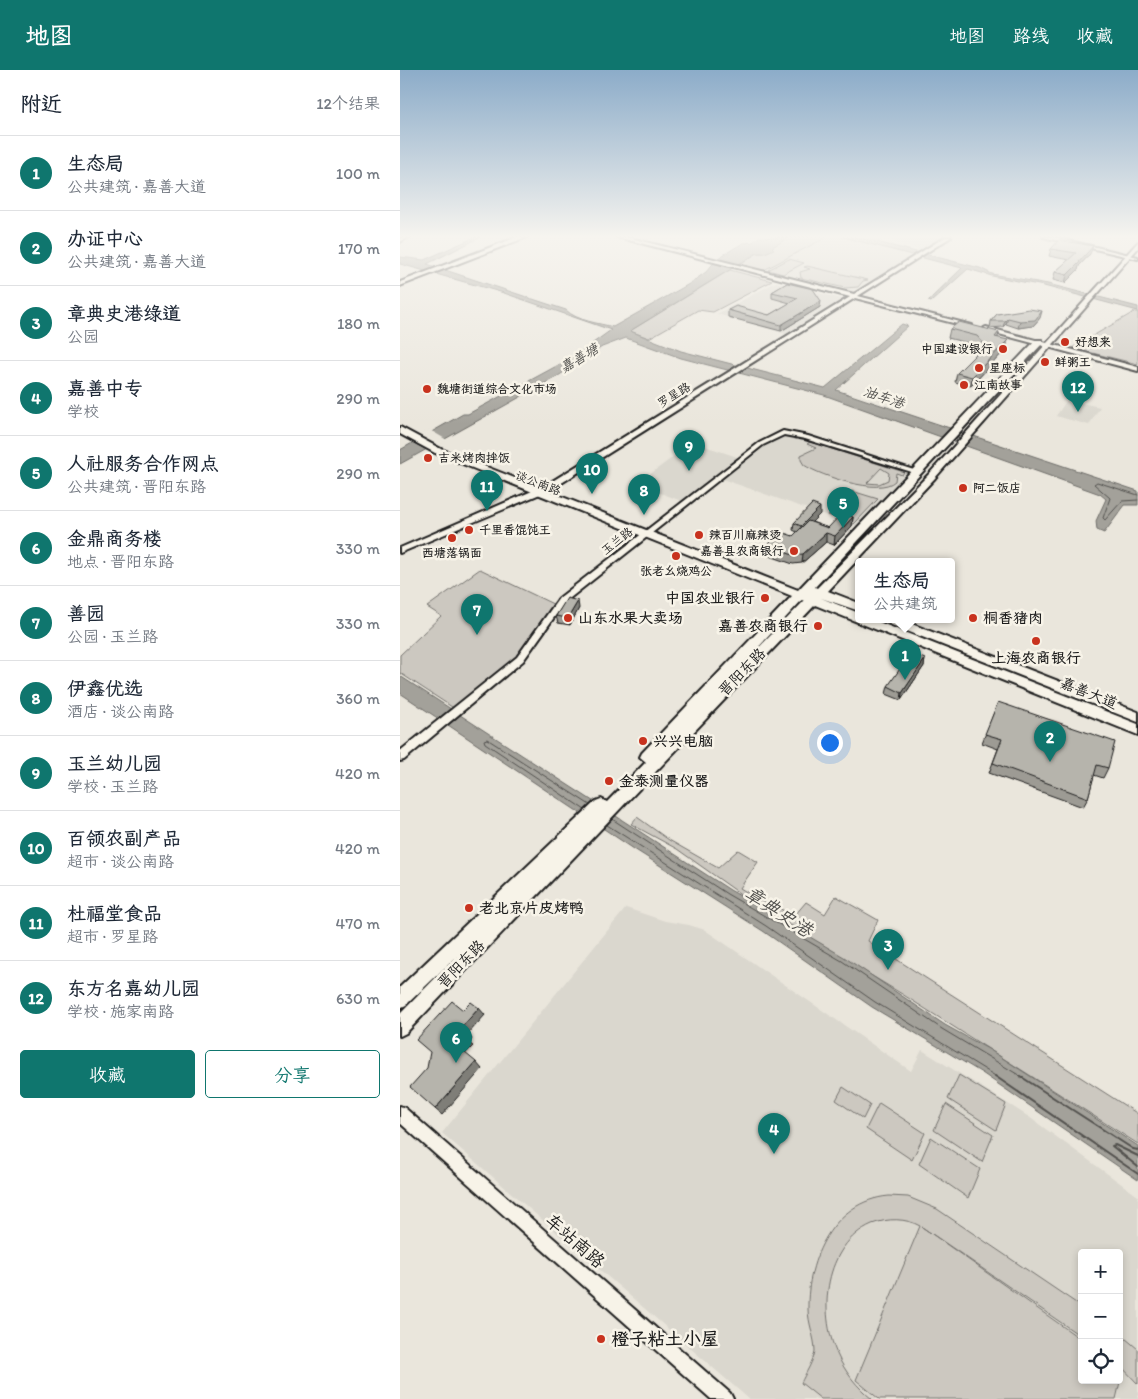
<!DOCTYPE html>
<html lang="zh">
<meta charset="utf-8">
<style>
body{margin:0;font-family:Itim,"LXGW WenKai TC",sans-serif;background:#f2f2f3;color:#1f2937}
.controls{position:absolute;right:15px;bottom:15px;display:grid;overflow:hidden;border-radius:5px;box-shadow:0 2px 8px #0003}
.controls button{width:45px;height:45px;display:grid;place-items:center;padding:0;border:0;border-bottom:1px solid #e0e1e3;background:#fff;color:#1f2937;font:25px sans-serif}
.you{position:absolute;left:429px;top:672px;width:18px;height:18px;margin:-12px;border:4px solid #fff;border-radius:50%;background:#1a73e8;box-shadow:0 0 0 8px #1a73e833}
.badge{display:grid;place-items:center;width:32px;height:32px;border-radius:50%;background:#0f766e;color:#fff;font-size:16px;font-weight:700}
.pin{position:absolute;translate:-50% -41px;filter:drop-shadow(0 1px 2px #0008)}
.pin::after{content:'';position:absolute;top:26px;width:18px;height:15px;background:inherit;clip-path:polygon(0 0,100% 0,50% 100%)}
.popup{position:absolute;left:455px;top:488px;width:100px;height:65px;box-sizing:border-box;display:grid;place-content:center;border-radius:5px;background:#fff;filter:drop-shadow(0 1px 4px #0005);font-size:16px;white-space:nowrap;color:#747a83}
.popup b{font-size:19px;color:#1f2937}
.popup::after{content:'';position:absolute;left:50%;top:100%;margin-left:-10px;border:10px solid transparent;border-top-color:#fff}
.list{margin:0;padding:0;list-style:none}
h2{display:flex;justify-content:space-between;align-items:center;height:65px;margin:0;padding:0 20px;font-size:21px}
h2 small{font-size:16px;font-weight:400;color:#747a83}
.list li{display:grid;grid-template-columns:32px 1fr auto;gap:15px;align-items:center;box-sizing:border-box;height:75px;padding:0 20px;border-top:1px solid #e0e1e3}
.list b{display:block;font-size:19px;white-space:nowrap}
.list p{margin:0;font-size:16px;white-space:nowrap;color:#747a83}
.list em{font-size:16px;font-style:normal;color:#747a83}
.actions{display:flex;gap:10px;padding:15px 20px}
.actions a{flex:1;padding:11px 0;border:1px solid #0f766e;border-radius:5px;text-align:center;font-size:18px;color:#0f766e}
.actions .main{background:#0f766e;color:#fff}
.icon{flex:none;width:28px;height:28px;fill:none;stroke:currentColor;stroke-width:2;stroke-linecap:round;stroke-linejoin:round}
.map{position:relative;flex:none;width:738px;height:1329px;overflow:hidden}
header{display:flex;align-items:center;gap:30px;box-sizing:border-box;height:70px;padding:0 25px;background:#0f766e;color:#fff}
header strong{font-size:24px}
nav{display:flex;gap:28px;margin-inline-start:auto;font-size:18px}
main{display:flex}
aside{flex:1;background:#fff}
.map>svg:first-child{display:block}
</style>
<header>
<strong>地图</strong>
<nav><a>地图</a><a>路线</a><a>收藏</a></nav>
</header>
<main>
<aside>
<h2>附近<small>12个结果</small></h2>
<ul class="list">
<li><span class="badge">1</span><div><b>生态局</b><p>公共建筑 · 嘉善大道</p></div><em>100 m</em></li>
<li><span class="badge">2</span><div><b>办证中心</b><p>公共建筑 · 嘉善大道</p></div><em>170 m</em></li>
<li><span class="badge">3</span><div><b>章典史港绿道</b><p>公园</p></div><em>180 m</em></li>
<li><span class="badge">4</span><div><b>嘉善中专</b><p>学校</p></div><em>290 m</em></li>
<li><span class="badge">5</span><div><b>人社服务合作网点</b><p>公共建筑 · 晋阳东路</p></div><em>290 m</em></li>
<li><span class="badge">6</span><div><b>金鼎商务楼</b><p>地点 · 晋阳东路</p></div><em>330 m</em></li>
<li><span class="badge">7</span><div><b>善园</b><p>公园 · 玉兰路</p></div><em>330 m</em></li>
<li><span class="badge">8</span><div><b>伊鑫优选</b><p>酒店 · 谈公南路</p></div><em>360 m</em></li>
<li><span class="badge">9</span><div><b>玉兰幼儿园</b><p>学校 · 玉兰路</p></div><em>420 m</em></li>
<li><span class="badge">10</span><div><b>百领农副产品</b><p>超市 · 谈公南路</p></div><em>420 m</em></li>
<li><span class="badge">11</span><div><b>杜福堂食品</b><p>超市 · 罗星路</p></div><em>470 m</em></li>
<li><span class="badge">12</span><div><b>东方名嘉幼儿园</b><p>学校 · 施家南路</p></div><em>630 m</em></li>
</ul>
<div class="actions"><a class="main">收藏</a><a>分享</a></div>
</aside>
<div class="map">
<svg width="738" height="1329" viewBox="0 0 738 1329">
<rect width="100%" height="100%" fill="#eae6dc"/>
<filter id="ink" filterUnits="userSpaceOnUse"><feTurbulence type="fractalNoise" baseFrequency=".02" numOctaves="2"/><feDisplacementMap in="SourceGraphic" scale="10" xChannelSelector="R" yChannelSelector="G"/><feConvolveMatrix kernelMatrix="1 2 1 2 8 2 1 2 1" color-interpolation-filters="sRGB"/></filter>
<g filter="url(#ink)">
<g fill="#dad7ce" fill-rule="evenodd">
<polygon points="428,167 439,167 514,186 451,222 363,201"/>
<polygon points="502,167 543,167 522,181 493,172"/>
<polygon points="376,212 442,229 386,264 317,244"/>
<polygon points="667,330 700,337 689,355 656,346"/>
<polygon points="384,366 405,368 510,402 459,457 322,409 364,376"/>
<polygon points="293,372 340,388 284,432 237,414"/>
<path d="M226,838L265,851L289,855L305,860L511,1001L522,980L629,1047L738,1126V1329H349L42,1063ZM682,1183H719V1310H682Z"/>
</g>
<g fill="#ccc8c0" stroke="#74726e" fill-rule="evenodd">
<polygon points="391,167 427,167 362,201 338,195 358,183 365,183 376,174"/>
<polygon points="389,189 404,193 383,204 368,200"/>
<polygon points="407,196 468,210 463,211 458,217 445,218 401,208 400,202 410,199 404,197"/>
<polygon points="330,200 372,211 313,242 298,240 249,268 230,261"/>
<polygon points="734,242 738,242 738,294 672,278"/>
<path d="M410,372L504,402L502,405L496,403L495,411C479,426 421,406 404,395L401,390V385L416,378L407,374ZM481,398L489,403L488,410L479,414L467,413Z"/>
<polygon points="452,421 478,429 454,454 428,445"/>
<polygon points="80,499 155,535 117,589 55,639 0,603 0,585 41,546 27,537"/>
<polygon points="237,747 269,770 318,798 338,780 358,792 340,818 363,832 395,845 406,832 425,844 436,826 478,850 468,871 738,1044 738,1074 502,924 363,840 277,779 231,754"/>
<polygon points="559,1005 606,1034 596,1060 548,1029"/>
<polygon points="443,1017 470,1035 463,1049 436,1030"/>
<polygon points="479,1033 525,1063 512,1090 466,1059"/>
<polygon points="546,1034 593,1065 582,1092 534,1060"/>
<polygon points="531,1067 580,1099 568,1128 519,1094"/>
<path d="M489,1126L508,1127L537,1139L682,1237V1267L522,1157L682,1270V1310H719V1296L723,1299L716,1329H479L456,1310L520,1156C506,1148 488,1148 472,1154C424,1175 418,1242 437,1284C445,1302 457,1317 472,1329H421L401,1313C405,1304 414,1290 415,1281C415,1268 408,1253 408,1239C407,1189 433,1131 489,1126Z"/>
<polygon points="719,1263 738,1279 738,1314 719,1294"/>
</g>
<g fill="#a3a19a" stroke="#6d6c68">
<path d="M75,167H81L27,194L166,240C177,251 199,253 213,257L289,214L306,202L318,188L343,173L353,172L359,167H391L372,177L374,179L365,183H357L230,261L281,281L425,318L502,254L508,256L436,320L738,421V435H725L704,463L697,460L696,451L706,429L700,424L424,325L281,288L226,268L202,277L158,306L0,394V380L63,344H68L175,286L211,260L104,223L0,194V187L24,190Z"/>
<polygon points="442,167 457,167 580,198 592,204 648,214 738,237 738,241 644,216 592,206 568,199 531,232 528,231 562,198"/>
<polygon points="0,606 330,820 444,887 545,955 590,980 738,1076 738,1110 582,1003 472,937 363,861 234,779 0,623"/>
</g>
<polygon fill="#eae6dc" points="30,360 47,370 27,381 10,372"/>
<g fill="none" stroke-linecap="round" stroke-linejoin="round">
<g stroke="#52514e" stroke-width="1">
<polyline points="738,425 697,412 694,414 710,428 703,448 705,450 722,431 738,430"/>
<polyline points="185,740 85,673 84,670 87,669 190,735"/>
<polyline points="212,749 327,824 442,891 542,959 622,1007"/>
<polyline points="207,755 366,856 475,932 597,1007"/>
</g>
<g stroke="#52514e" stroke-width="2">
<polyline points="595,1006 738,1104"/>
<polyline points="620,1006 733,1079 738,1080"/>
<polyline points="738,1086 715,1075 712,1076 738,1097"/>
</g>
<g stroke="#1c1c1c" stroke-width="4">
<g id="minor">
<polygon points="3,167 9,167 0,172 0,169"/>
<polygon points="217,167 226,167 454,224 545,167 551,167 458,226 572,255 569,257 455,228 152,419 0,483 0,478 146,415 450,227"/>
<polygon points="643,167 653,167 738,187 738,189"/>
<polygon points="586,257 738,297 738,301 584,260 584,258"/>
<polygon points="383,361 408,366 520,402 515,403 405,369 384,365 363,375 165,532 123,591 4,690 0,691 0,681 117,587 159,528 359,373"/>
<polygon points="0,1036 5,1038 330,1323 333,1329 311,1329 0,1053"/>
</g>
</g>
<g stroke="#1c1c1c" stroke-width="4">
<g id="major">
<polygon points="117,167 127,167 0,216 0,212"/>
<path d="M738,172V178L535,408L428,521L459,533V541L421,528L459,543V549H471L738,654V665L415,535L6,963L0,966V944L57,886L6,935L0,938V917L196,731L201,729L207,732L246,692L240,687L242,683L392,526L35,383L0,364V357L41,379L398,520L636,270H642V274L415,517L417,518L529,404ZM402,530L404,531L342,595Z"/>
<polygon points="482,549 499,549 738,642 738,652 484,552"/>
</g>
</g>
<use href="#minor" fill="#f7f3e8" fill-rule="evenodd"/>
<use href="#major" fill="#f7f3e8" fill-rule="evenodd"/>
</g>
<g fill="#9d9b94" stroke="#1c1c1c">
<polygon points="651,179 690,184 679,196 678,200 665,213 653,210 655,202 669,190 649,186"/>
<polygon points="387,213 420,237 381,261 328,247 328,240 369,245 390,233 372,228 372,222"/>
<polygon points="597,244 640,248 633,256 618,258 606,254 603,257 590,258 591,251"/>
<polygon points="550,259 599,262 598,267 606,279 571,316 555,312 557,303 580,280 575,275 548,268"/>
<polygon points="420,444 412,452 428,458 453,447 452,456 434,475 426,472 402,493 393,494 367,485 367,476 393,466 397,462 393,460 394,453"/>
<polygon points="179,538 170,555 158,553 156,546"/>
<polygon points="525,589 524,596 501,630 486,624 488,616"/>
<polygon points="598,632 708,698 703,708 694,705 688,728 683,737 589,703 598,679 582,673"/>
</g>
<g fill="#7f7e78" stroke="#1c1c1c">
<polygon points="693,176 690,184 679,196 678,200 665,213 667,205"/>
<polygon points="421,231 420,237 381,261 381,255"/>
<polygon points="642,241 640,248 633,256 618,258 620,251"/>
<polygon points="608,248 606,254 603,257 605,251"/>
<polygon points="608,270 606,279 571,316 572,307"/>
<polygon points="420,437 420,444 401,463 401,456"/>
<polygon points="453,447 452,456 434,475 435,466"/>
<polygon points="426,463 426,472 402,493 403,484"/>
<polygon points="178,531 179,538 170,555 168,548"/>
<polygon points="525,589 524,596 501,630 502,623"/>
<polygon points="79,938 85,945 68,964 72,969 69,973 73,976 65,984 59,978 62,966 61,958"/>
<polygon points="76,992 82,999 42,1045 35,1039"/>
</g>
<g fill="#b6b4ac" stroke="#1c1c1c">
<polygon points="659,170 693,176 679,192 680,192 667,205 655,202 676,183 651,179"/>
<polygon points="387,213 413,219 421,231 381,255 328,240 336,236 369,245 398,228 372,222"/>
<polygon points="629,239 642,241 635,250 620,251 608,248 605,251 591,251 597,244"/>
<polygon points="559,252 599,262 595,267 608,270 572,307 557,303 585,275 577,266 550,259"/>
<polygon points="412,434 420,437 401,456 394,453"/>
<polygon points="442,443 453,447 435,466 426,463 403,484 393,485 367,476 381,462 393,466 408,451 428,458"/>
<polygon points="167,528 178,531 168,548 156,546"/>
<polygon points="511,583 525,589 502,623 488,616"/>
<polygon points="598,632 715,672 708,698 697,695 688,728 593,693 602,669 585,664"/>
<polygon points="52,931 63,940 71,932 79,938 61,958 66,962 62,966 66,970 59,978 76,992 35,1039 10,1017 27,998 30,982 16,970"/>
</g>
</g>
<linearGradient id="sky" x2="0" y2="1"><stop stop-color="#8cacc9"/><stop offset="0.47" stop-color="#f6f4ef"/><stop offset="1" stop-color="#f6f4ef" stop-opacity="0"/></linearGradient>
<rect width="738" height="354" fill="url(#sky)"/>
<g fill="#c8321e" stroke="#f7f3e8" stroke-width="2">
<circle cx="665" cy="272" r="5"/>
<circle cx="603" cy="279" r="5"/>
<circle cx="645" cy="292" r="5"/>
<circle cx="579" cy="298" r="5"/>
<circle cx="564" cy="315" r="5"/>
<circle cx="27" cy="319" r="5"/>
<circle cx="28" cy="388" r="5"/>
<circle cx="563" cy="418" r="5"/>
<circle cx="69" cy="460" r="5"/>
<circle cx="299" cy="465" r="5"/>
<circle cx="52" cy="468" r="5"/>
<circle cx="394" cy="481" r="5"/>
<circle cx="276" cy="486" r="5"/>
<circle cx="365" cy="528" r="5"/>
<circle cx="168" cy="548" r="5"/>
<circle cx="573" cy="548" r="5"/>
<circle cx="418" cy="556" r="5"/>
<circle cx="636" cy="571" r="5"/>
<circle cx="243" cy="671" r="5"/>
<circle cx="209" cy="711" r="5"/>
<circle cx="69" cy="838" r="5"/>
<circle cx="201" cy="1269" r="5"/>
</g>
<g text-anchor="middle" stroke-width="5" stroke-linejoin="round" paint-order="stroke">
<g font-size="12" font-weight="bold" fill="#1c1c1c" stroke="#f7f3e8" text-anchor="start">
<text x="675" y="276">好想来</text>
<text x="593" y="283" text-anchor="end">中国建设银行</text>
<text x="655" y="296">鲜粥王</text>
<text x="589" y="302">星座标</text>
<text x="574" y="319">江南故事</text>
<text x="37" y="323">魏塘街道综合文化市场</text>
<text x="38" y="392">吉米烤肉拌饭</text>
<text x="573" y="422">阿二饭店</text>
<text x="79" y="464">千里香馄饨王</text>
<text x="309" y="469">辣百川麻辣烫</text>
<text x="384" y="485" text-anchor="end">嘉善县农商银行</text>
<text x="52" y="487" text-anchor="middle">西塘落锅面</text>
<text x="276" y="505" text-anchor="middle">张老幺烧鸡公</text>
</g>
<g font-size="12" fill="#1c1c1c" stroke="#f7f3e8">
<text transform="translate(274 325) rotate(-32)" y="4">罗星路</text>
<text transform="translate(138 413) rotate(21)" y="4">谈公南路</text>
<text transform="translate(217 471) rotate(-38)" y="4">玉兰路</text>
</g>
<g font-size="14" font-style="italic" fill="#52514e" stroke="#f7f3e8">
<text transform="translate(179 288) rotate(-31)" y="5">嘉善塘</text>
<text transform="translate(484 327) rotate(19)" y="5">油车港</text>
</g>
<g font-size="15" font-weight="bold" fill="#1c1c1c" stroke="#f7f3e8" text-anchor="start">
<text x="355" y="533" text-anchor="end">中国农业银行</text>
<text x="178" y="553">山东水果大卖场</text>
<text x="583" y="553">桐香猪肉</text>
<text x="408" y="561" text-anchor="end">嘉善农商银行</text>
<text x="636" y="593" text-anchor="middle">上海农商银行</text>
<text x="253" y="676">兴兴电脑</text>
<text x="219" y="716">金泰测量仪器</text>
<text x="79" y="843">老北京片皮烤鸭</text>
</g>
<g font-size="15" fill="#1c1c1c" stroke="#f7f3e8">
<text transform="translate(342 602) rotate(-46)" y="5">晋阳东路</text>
<text transform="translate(689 623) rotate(22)" y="5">嘉善大道</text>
<text transform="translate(61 894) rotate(-46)" y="5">晋阳东路</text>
</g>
<g font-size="18" fill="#1c1c1c" stroke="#f7f3e8">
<text transform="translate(175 1171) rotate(41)" y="6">车站南路</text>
</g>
<g font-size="18" font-weight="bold" fill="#1c1c1c" stroke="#f7f3e8" text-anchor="start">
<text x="211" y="1275">橙子粘土小屋</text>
</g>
<g font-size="19" font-style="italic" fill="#52514e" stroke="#f7f3e8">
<text transform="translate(379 841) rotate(33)" y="7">章典史港</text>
</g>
</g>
</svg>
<div class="controls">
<button>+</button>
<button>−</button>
<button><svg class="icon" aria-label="locate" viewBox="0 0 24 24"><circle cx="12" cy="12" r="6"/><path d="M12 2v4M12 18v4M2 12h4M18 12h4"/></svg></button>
</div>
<div class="you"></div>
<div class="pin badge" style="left:505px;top:610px">1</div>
<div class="popup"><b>生态局</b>公共建筑</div>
<div class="pin badge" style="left:650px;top:692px">2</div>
<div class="pin badge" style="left:488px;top:900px">3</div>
<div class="pin badge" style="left:374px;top:1084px">4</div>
<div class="pin badge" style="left:443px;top:458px">5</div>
<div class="pin badge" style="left:56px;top:993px">6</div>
<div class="pin badge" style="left:77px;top:565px">7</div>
<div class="pin badge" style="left:244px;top:445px">8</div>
<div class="pin badge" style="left:289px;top:401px">9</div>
<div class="pin badge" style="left:192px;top:424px">10</div>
<div class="pin badge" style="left:87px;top:441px">11</div>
<div class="pin badge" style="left:678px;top:342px">12</div>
</div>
</main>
